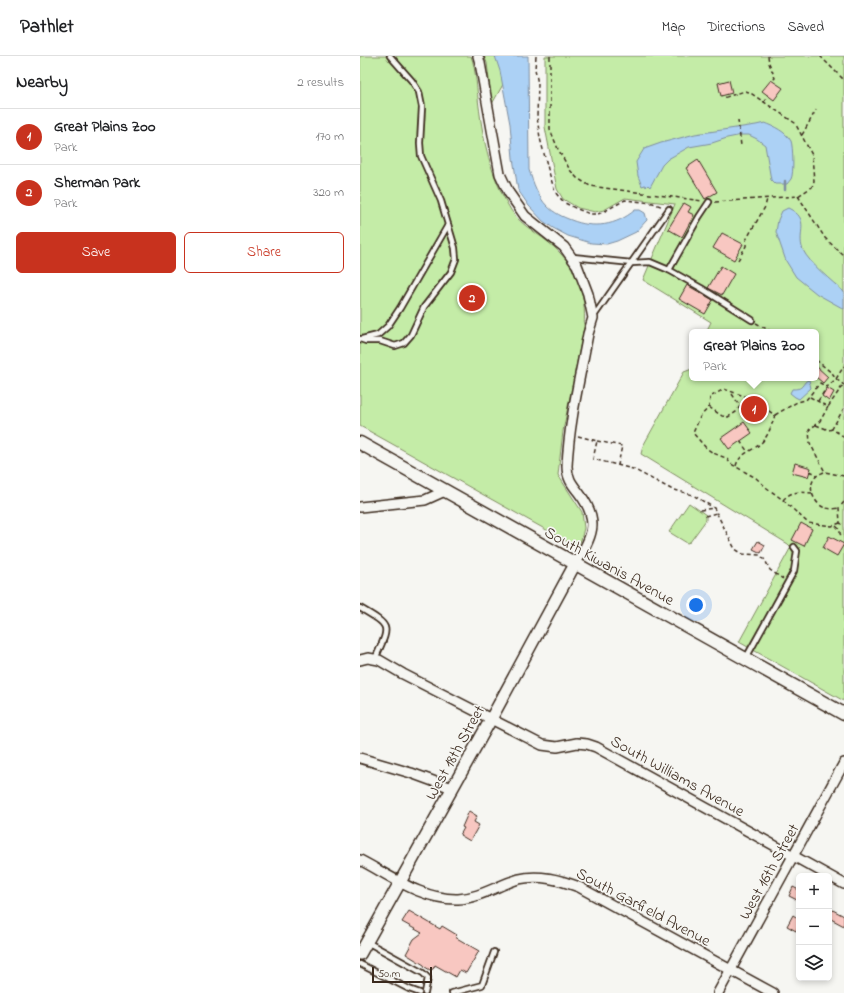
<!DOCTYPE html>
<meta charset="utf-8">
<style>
body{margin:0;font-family:"Indie Flower",sans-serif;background:#f2f2f2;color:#202124}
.controls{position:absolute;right:12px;bottom:12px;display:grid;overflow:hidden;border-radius:6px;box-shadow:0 2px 6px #0003}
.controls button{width:36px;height:36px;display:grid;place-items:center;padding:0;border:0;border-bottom:1px solid #e0e0e0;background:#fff;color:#202124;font:20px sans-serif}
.scale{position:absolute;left:12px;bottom:10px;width:60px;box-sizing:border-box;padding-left:4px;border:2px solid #3b2a1e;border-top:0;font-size:11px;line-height:14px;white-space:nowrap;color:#3b2a1e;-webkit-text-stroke:3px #f6f6f2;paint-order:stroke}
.you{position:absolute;left:336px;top:549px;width:14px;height:14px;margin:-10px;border:3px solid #fff;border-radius:50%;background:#1a73e8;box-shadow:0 0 0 6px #1a73e833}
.badge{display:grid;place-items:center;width:26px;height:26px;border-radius:50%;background:#c8321e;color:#fff;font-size:13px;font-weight:700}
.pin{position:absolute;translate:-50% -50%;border:2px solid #fff;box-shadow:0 1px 4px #0006}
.popup{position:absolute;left:329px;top:273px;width:130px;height:52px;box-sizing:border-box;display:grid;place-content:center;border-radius:6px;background:#fff;filter:drop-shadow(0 1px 3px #0005);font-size:13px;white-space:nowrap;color:#757577}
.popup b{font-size:15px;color:#202124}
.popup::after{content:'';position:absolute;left:50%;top:100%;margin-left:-8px;border:8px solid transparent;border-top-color:#fff}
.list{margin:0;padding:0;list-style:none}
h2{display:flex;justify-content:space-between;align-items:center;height:52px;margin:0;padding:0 16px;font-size:17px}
h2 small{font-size:13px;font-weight:400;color:#757577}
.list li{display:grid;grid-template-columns:26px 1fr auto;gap:12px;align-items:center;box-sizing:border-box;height:56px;padding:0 16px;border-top:1px solid #e0e0e0}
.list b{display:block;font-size:15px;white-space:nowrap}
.list p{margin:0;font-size:13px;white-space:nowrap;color:#757577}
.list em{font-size:13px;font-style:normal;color:#757577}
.actions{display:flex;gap:8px;padding:12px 16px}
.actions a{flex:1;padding:9px 0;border:1px solid #c8321e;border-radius:6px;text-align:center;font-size:14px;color:#c8321e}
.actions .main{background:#c8321e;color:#fff}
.icon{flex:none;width:22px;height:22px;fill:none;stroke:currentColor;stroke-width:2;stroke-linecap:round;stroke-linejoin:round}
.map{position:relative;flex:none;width:484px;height:937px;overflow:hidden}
header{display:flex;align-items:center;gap:24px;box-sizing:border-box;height:56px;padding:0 20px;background:#fff;border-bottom:1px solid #e0e0e0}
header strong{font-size:19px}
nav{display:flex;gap:22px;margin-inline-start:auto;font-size:14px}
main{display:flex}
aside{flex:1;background:#fff}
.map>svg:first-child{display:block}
</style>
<header>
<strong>Pathlet</strong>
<nav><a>Map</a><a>Directions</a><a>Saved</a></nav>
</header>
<main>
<aside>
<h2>Nearby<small>2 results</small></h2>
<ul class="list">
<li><span class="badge">1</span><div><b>Great Plains Zoo</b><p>Park</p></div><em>170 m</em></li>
<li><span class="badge">2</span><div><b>Sherman Park</b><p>Park</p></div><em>320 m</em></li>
</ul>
<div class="actions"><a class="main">Save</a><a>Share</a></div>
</aside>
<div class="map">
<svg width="484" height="937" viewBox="0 0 484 937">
<rect width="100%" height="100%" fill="#f6f6f2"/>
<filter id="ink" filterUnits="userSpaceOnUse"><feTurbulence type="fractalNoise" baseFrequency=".025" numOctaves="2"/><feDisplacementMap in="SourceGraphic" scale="8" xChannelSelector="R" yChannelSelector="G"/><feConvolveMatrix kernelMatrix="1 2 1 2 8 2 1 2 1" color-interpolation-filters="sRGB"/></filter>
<g filter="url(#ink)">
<g fill="#c4eca7" stroke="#808b62">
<path d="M0,0H111C116,13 117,36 119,51C123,84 131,120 148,149C157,167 173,174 188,186C216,208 227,236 224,271L203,375L198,419L222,456L224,472L221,484L217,491L0,370Z"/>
<polygon points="124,0 159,0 132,48 127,7"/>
<polygon points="185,0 484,0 484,645 379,586 431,491 428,488 281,398 283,390 324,316 332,313 332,322 456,322 456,276 346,276 351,266 283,224 315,148 265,142 244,154 235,156 218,152 203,143 197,133 185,71"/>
<polygon points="329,447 346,459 346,464 330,486 327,487 309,476"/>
</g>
<g fill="#acd1f5" stroke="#7f8e9f">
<path d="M135,0H168L169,114C173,126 178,141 187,150C194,157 203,161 211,164C234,173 256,170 275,154H280L285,157L287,164L276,176L257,185L247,188L231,187L208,180L193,172L183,165L169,150L158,134L153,102L150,68L140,15Z"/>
<path d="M405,67C414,70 426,76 431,85C433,90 434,118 431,123C430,125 428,126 427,128H415L411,124L405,89L397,83L389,79H382L367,82L352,87L329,91L308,103L302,109L290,131L288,129L286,131L285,129L282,130L278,120L276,106L284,93L301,87L335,78L396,69Z"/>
<path d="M428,152C452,163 436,177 443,194C449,207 473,226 484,236V253L457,238L436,221L426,205L416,176L418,164L422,155Z"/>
<path d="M449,324L451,332L439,343L435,341L430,337L432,333C442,333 441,331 446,325Z"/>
</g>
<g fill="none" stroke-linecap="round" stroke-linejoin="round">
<polyline stroke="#7f8e9f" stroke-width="2.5" points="425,125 425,134"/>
</g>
<g fill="#f8c7c1" stroke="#3b2a1e">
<polygon points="369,24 372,37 361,40 358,27"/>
<polygon points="411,24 423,32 414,44 402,35"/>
<polygon points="338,104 357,136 345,143 326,112"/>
<polygon points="324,147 331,151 328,156 334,159 322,181 308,173"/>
<polygon points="362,177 383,188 374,204 353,192"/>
<polygon points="361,210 374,218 362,239 348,232"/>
<polygon points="327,229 353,244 345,258 319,243"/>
<polygon points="456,310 468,321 463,327 456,321"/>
<polygon points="467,332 474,336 469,345 462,340"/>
<polygon points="384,366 392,377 369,393 361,382"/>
<polygon points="435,407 451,412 448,421 432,417"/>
<polygon points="441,467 452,473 444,490 432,484"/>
<polygon points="469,480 484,488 477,500 463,492"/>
<polygon points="398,485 405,489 401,497 393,493"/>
<polygon points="109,755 117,760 114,766 119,769 110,785 100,779 104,772 102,771"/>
<polygon points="433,831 439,834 439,845 429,840"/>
<polygon points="469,852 484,860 484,870 469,862"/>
<polygon points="49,855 80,873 82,870 97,879 95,881 119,895 106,917 100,914 96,921 75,909 73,913 70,914 65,911 64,909 46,898 54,883 62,877 42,866"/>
<polygon points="433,859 439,863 439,869 436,875 427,870"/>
</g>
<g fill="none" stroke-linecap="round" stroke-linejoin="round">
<g stroke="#3b2a1e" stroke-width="8">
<g id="service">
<polyline points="213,201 272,207 290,206 309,214 341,232 392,264"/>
<polyline points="309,214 339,161 349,146"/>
<polyline points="234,260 309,153"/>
<polyline points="0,283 6,285 20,285 35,290 44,287 51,279 64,251 91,216 96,203 95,192 81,145 61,100 60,87 62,51 59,36 52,25 30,0"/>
<polyline points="2,283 18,279 28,270 40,252 88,169"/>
<path d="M0,552C32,571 30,569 15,603"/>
<polyline points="386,602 434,515 437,495 434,491"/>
<polyline points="7,886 63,917 68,922 65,937"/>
<polyline points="0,908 49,933 60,937"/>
<polyline points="92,937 122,929 134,896"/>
</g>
</g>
<g stroke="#3b2a1e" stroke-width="12">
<g id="minor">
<path d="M118,0L120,7L140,118L149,137L165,160L204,191L217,209L228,238L233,262L228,278C220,321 209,366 207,410C207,422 212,428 219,437C241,465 232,481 215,508"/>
<polyline points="0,451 65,444 85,435"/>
<polyline points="0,604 8,602 19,604 43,618 182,689 197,691 217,687 227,688 236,691 484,828"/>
<polyline points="0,702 51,717 92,732"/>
<path d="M0,804C31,820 62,844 98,843C120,842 138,829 159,823C179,818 200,824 219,831L413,937"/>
<polyline points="358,937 484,707"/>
</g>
</g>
<g stroke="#3b2a1e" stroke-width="14">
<polyline id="tertiary" points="0,898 131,663 215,508"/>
</g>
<g stroke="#3b2a1e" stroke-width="15">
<polyline id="secondary" points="0,387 484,658"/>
</g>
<g stroke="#3b2a1e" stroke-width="1.5" stroke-dasharray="4 3" stroke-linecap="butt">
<polyline points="176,0 175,13 178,28 177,61 180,82 188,113 195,136 199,141 205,147 217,153 230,158 238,158 245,155 265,144 293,147 303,151"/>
<polyline points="190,0 190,73 198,93 210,114 217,122 230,130 343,145"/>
<polyline points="408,0 409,7 415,22 412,25"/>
<polyline points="460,0 484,24"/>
<polyline points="404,46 408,39"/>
<polyline points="378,64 381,90"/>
<polyline points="442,79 456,54"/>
<polyline points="438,140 465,182 484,200"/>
<polyline points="355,146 438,140 452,131 454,125 452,99 435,67 389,36 385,35 363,42"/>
<polyline points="378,204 386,190 386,184 405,151 407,143"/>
<polyline points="396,267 412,276"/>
<polyline points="456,304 473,318 476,323 484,329"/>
<polyline points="372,338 380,350"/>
<polyline points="450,341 468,351 483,329"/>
<polyline points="458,345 467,331"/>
<path d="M349,351L362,360L368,361L376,356L387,341L364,333L350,341L349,351L340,361L333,377L346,392L353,397L366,402L371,408L396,422L407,432L423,444C432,434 440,436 452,437"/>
<polyline points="468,351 460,365 449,374 450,387 465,416 484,420"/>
<polyline points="484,352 472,373 483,380 484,384"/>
<polyline points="415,359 437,346 446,344 460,327 467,331 476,323 484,310"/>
<polyline points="456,369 469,374 472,373"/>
<polyline points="218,380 237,385 233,403 273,413 311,433 333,439 354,452 375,493 383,498 400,499 405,504 410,514 423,523"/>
<polyline points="237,385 262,390 258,409"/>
<polyline points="380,385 388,396"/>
<path d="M376,410C379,397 394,395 403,385C409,378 412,368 415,359L391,343L387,341"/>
<polyline points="450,415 454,417 456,420"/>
<path d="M464,416C460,418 456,419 454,423C447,432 455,450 466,452C470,453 475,453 479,452"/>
<polyline points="423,444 448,467 472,470 480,467"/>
<polyline points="484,446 479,452 480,467 484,469"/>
<polyline points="340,454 354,452"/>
<polyline points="345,460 356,457"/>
<polyline points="476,470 480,474 480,478 484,481"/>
</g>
<use href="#service" stroke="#f6f6f2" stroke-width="4.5"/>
<use href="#minor" stroke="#f6f6f2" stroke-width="9"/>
<use href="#tertiary" stroke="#f6f6f2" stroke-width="11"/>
<use href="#secondary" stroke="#f6f6f2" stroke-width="12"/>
</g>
</g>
<g text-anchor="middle" stroke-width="3.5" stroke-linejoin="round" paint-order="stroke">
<g font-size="16" fill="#3b2a1e" stroke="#f6f6f2">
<text transform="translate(250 509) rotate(29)" y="6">South Kiwanis Avenue</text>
<text transform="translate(94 696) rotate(-61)" y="6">West 18th Street</text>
<text transform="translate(318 719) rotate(29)" y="6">South Williams Avenue</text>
<text transform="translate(408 815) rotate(-61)" y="6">West 16th Street</text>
<text transform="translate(284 850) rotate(28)" y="6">South Garfield Avenue</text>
</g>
</g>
</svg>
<div class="controls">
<button>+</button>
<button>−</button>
<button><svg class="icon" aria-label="layers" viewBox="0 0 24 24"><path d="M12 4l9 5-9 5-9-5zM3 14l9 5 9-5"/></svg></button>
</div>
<div class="scale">50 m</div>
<div class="you"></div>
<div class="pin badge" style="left:394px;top:353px">1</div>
<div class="popup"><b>Great Plains Zoo</b>Park</div>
<div class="pin badge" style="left:112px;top:242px">2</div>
</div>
</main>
